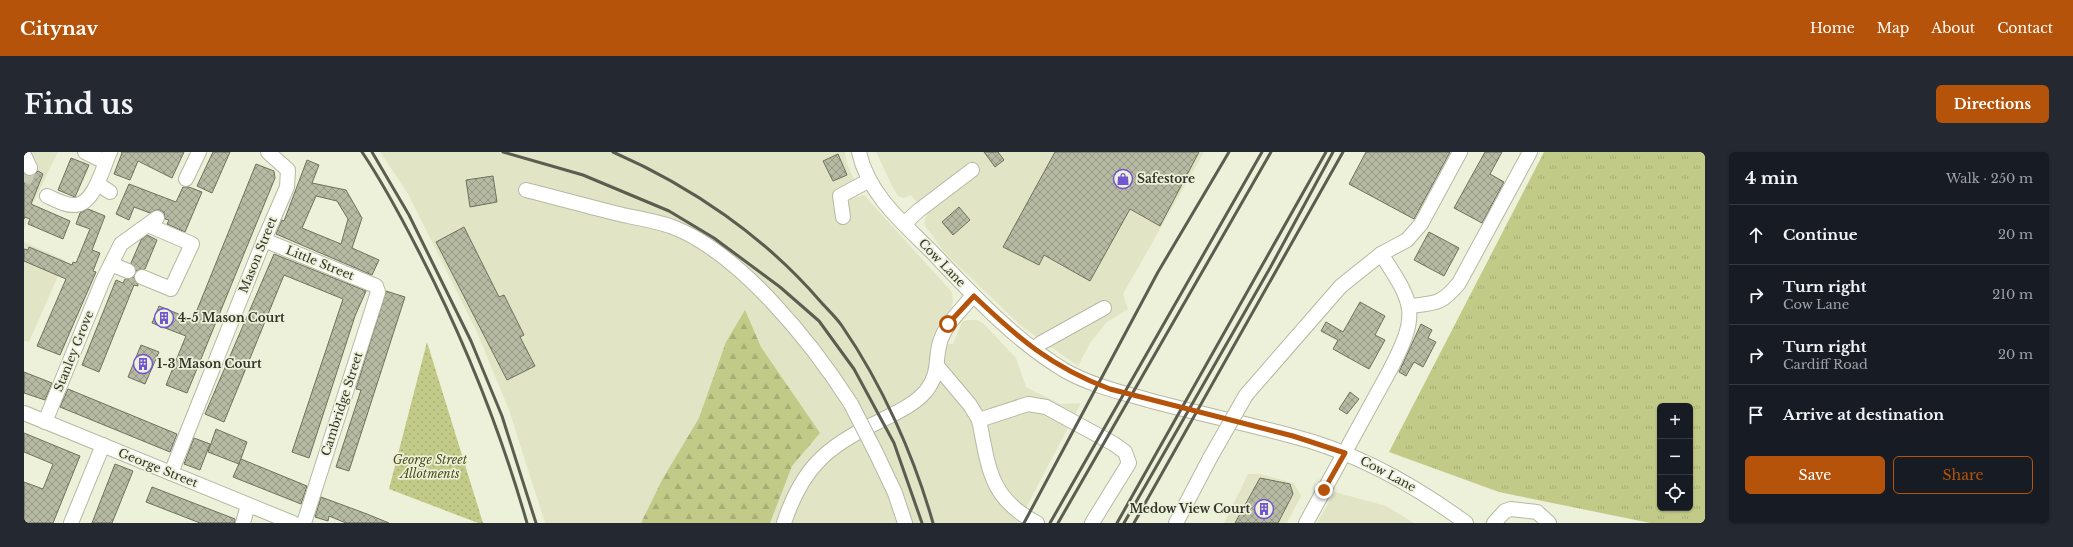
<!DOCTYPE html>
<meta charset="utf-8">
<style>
body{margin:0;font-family:"Libre Baskerville",serif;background:#242831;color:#f1f3f6}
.controls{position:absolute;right:12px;bottom:12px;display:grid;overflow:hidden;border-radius:6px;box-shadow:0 1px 3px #0004}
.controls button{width:36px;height:36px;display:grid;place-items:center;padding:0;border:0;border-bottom:1px solid #363941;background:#171b24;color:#f1f3f6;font:20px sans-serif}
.stop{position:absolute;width:12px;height:12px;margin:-9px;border:3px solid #b45309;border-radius:50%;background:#fff}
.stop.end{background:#b45309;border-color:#fff;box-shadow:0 1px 4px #0008}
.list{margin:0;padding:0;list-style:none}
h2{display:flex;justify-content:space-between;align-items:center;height:52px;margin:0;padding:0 16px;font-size:17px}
h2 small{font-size:13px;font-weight:400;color:#9ea1a6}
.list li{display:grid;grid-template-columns:26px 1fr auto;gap:12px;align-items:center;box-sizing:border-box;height:60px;padding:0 16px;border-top:1px solid #363941}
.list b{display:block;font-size:15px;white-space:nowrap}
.list p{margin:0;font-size:13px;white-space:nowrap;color:#9ea1a6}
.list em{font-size:13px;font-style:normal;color:#9ea1a6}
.actions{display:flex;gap:8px;padding:12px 16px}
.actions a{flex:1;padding:9px 0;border:1px solid #b45309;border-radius:6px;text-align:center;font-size:14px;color:#b45309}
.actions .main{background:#b45309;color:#fff}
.icon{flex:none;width:22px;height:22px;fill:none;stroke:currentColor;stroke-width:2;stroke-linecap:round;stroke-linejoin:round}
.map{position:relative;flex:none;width:1681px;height:371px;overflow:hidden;border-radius:6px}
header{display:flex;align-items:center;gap:24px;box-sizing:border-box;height:56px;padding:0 20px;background:#b45309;color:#fff}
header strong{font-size:19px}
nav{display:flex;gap:22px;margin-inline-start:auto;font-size:14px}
.intro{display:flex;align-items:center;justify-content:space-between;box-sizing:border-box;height:96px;padding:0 24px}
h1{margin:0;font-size:28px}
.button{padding:10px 18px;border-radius:6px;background:#b45309;color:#fff;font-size:14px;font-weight:700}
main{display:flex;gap:24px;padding:0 24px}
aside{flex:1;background:#171b24;border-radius:6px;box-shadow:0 1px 3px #0004}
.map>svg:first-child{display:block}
</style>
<header>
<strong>Citynav</strong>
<nav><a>Home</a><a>Map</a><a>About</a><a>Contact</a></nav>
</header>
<div class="intro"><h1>Find us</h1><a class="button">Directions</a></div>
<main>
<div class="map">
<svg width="1681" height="371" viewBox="0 0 1681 371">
<defs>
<pattern id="grass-tufts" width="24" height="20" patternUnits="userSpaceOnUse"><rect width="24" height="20" fill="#c2ca87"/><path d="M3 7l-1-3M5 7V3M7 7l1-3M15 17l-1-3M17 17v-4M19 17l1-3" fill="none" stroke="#a7ae75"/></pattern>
<pattern id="forest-firs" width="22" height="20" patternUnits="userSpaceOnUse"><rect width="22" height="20" fill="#c2ca87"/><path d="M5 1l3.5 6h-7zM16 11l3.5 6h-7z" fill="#a7ae75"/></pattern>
<pattern id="garden-dots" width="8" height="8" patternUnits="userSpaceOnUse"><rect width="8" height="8" fill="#c2ca87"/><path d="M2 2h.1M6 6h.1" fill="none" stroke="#a7ae75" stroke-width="1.8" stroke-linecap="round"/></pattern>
<pattern id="building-cross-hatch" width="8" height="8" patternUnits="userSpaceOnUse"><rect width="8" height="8" fill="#b7baa3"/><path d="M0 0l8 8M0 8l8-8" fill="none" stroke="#959885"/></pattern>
</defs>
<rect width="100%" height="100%" fill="#eef1d9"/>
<g fill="#e1e5c5">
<polygon points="0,0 34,0 10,49 0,77"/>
<polygon points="356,0 821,0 823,12 831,29 826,39 829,46 840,43 928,140 929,149 927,157 915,171 908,185 923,192 929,192 938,170 943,168 953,168 959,171 992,206 1002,235 1036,252 1057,251 994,371 521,371 485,258 452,178 384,42"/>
<polygon points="852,0 1180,0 1099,142 1104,157 1083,170 1066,191 1054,214 997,174 920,100 902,75 900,71 903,63 887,43 879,46 874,44 869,36"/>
<polygon points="0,90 41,108 5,190 0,189"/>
<polygon points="1224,322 1236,322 1270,331 1277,344 1263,371 1200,371"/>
<polygon points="1311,340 1362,354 1390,371 1293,371"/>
</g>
<path fill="url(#grass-tufts)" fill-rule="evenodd" d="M1520,0H1681V371H1626L1475,340L1365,300ZM1636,254H1666V356H1636Z"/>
<polygon fill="url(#forest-firs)" points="721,158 737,195 796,281 768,314 746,371 617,371 638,328 675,266 702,190"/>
<polygon fill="url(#garden-dots)" points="403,190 459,371 454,371 365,337"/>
<g fill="url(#building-cross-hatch)" stroke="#6e715c" fill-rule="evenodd">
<polygon points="97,0 160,0 148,26 114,9 106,28 90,22 98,1"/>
<polygon points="189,0 206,0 188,41 173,34"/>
<polygon points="960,0 974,0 980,8 971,15"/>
<polygon points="1031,0 1175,0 1136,74 1106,57 1066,129 1020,103 1015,113 979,95"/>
<polygon points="1342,0 1426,0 1390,67 1325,32"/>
<polygon points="1461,0 1478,0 1466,22 1480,30 1458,71 1430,56"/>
<polygon points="814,2 823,23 809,29 799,9"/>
<polygon points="47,6 65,13 51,45 34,38"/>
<path d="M283,8L295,13L288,31L322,38L338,66L328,96L355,108L348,123L252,82L258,68L260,69ZM292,44L313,49L324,67L317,92L278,76Z"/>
<polygon points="232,12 250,19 251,26 163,241 142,233 162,184 128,171 135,154 169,168"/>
<polygon points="14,19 19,22 7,52 46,69 39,87 4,72 6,67 1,65 0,67 0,22 5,24 9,24"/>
<polygon points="469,24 473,50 446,55 442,28"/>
<polygon points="105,32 152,50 159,35 165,35 178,40 161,80 143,72 145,68 141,67 140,61 136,58 132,58 126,61 110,55 105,68 92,62"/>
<polygon points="935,55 946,68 929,83 918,70"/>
<polygon points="64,57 81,64 68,98 76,101 69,119 72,120 36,203 13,194 42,127 0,109 0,97 4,98 5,95 48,113 49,110 52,111 66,77 52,72 56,61"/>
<polygon points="440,75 475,145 480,143 500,183 496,185 511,214 483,228 412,90"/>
<polygon points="1405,80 1435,96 1420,124 1390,108"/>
<polygon points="123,83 133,88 121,117 112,119 107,111 117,88"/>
<polygon points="250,102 342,139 331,164 285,306 268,300 319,147 260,123 200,270 181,262"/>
<polygon points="110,125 114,133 114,134 110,133 75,220 58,213 92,128 99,131 101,127"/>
<polygon points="362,139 381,145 325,319 312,315 337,238 332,237"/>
<polygon points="1336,150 1361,164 1351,183 1361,188 1345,217 1309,197 1314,188 1297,179 1302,170 1319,180"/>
<polygon points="1397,172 1408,178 1404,186 1412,190 1399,215 1390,210 1382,224 1375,220"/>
<polygon points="117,193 135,200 121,232 104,225"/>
<polygon points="0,220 28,231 21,248 0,241"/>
<polygon points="44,237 153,282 146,300 36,255"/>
<polygon points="1326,240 1335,247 1323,262 1315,257"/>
<polygon points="192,277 223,290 215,312 184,300"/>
<polygon points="0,281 56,304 29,371 0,371 0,330 19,337 29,312 0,300"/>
<polygon points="170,286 186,292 176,318 160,312"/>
<polygon points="217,307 283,334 277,352 209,325"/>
<polygon points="91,312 109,319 88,371 68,371"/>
<polygon points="1236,326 1266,332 1269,342 1254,371 1211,371"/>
<polygon points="128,335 211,367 211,371 176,371 122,350"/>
<polygon points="297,345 343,362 365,371 322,371 305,364 304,369 291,365"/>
</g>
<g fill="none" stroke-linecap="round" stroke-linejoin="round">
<polyline stroke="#c9cbb6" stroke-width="14" stroke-dasharray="14 7" stroke-linecap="butt" points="0,30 6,16"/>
<g stroke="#b6b9a2" stroke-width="16">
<g id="minor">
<polyline points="61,0 81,10"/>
<path d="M835,0C844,42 879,71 908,100C949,143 989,187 1040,218C1066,233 1096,240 1124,248C1172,261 1220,271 1268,284C1332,300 1389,332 1442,371"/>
<polyline points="0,3 6,16"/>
<polyline points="162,27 175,0"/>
<polyline points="74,32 86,40"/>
<path d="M502,38C534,46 566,55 599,63C614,66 631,69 646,74C715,99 788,191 827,252"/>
<path d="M23,44C32,48 42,54 52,53C71,51 79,14 86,0"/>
<polyline points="819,65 816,44 844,29"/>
<polyline points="880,72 894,59 948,18"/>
<polyline points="240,88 352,134 354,140 280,371"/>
<polyline points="87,112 104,119"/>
<polyline points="118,125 147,137 168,92 124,73"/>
<path d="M1386,154C1412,151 1418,152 1435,131L1506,0"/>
<polyline points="1010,197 1017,191 1080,156"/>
<polyline points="914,215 946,253 955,268"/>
<polyline points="1222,243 1317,134 1357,102 1383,88 1397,72 1436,0"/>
<polyline points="0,261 269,371"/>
<polyline points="21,270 79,128 97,92 133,66"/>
<polyline points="852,301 871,341 881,371"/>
<polyline points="147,321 240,88 263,35 264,18 244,0"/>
<polyline points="47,371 79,293"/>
<polyline points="219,371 224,353"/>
<path d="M760,371C778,316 803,294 854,270C871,261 889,254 902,239C917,220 910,206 917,187C923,170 938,158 949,143"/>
<path d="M1013,371C965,346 965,316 955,268L1004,252L1022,255L1090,292L1101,300L1105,311L1068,371"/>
<polyline points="1152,371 1186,306"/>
<path d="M1282,371L1366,218C1395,162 1391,153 1357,102"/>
<polyline points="1470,371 1481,359 1487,357 1513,360 1525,371"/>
</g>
</g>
<use href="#minor" stroke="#fff" stroke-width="14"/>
<g stroke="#5b5d50" stroke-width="3">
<path d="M338,0C359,31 377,65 394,98C439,185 476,277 503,371"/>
<polyline points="348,0 385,63 447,189 478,264 512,371"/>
<polyline points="479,0 559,23 645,59 690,86 756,135 795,169 830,217 870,291 898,371"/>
<path d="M589,0C667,34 741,85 796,149C803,157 812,165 818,174C858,232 890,304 909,371"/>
<polyline points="1000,371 1134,120 1205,0"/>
<polyline points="1026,371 1238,0"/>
<polyline points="1034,371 1247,0"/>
<polyline points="1093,371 1302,0"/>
<polyline points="1100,371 1246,116 1309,0"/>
<polyline points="1110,371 1319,0"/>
</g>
<g stroke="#b6b9a2" stroke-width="16" stroke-linecap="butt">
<g id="minor-bridge">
<polyline points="827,252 852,301"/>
<polyline points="1186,306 1222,243"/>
</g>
</g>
<use href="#minor-bridge" stroke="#fff" stroke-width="14"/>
</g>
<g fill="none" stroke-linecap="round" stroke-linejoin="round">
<path stroke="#b45309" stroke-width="5" d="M924,172L950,144C994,186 1027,215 1086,237L1269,284L1321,301L1300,338"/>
</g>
<defs>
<g id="shop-ring" transform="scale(1)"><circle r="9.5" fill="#eef1d9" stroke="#7256d0" stroke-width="1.5"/><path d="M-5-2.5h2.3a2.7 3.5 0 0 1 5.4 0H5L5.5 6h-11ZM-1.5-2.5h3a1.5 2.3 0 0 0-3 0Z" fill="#7256d0"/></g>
<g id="building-ring" transform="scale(1)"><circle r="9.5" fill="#eef1d9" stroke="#7256d0" stroke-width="1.5"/><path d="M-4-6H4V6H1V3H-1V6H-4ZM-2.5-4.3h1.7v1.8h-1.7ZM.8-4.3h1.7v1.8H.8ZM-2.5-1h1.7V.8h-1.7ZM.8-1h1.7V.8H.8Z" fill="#7256d0"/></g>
</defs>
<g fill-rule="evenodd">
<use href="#shop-ring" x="1099" y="27"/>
<use href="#building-ring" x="140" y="166"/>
<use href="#building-ring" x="119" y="212"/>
<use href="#building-ring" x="1240" y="357"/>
</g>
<g text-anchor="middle" stroke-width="3.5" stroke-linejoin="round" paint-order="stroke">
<g font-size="12" font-weight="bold" fill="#33342b" stroke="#eef1d9" text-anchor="start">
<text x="1113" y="31">Safestore</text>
<text x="154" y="170">4-5 Mason Court</text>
<text x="133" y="216">1-3 Mason Court</text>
<text x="1226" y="361" text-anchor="end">Medow View Court</text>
</g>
<g font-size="12" fill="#33342b" stroke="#eef1d9">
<text transform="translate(234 103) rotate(-68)" y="4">Mason Street</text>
<text transform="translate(296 111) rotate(22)" y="4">Little Street</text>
<text transform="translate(918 111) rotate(46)" y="4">Cow Lane</text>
<text transform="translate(50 199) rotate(-68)" y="4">Stanley Grove</text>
<text transform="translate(318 252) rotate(-72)" y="4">Cambridge Street</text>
<text transform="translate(134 316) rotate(22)" y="4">George Street</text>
<text transform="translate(1364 322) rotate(28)" y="4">Cow Lane</text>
</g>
<g font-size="12" font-style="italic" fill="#484c17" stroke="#eef1d9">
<text x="406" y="312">George Street<tspan x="406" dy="14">Allotments</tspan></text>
</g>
</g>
</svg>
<div class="controls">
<button>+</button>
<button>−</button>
<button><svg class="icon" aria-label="locate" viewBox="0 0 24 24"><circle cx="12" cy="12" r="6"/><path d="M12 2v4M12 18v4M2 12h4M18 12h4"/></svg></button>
</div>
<div class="stop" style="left:924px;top:172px"></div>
<div class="stop end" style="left:1300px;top:338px"></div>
</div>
<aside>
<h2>4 min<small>Walk · 250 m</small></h2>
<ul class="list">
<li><svg class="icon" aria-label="ahead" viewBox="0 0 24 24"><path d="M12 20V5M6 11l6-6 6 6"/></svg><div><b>Continue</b></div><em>20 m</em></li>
<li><svg class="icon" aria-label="right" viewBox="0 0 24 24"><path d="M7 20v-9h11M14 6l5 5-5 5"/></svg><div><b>Turn right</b><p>Cow Lane</p></div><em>210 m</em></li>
<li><svg class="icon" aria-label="right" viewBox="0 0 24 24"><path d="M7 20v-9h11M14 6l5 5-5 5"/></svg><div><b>Turn right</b><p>Cardiff Road</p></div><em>20 m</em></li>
<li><svg class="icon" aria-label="arrive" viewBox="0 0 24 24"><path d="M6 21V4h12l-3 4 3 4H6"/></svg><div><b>Arrive at destination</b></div></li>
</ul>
<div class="actions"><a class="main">Save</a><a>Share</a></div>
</aside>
</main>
